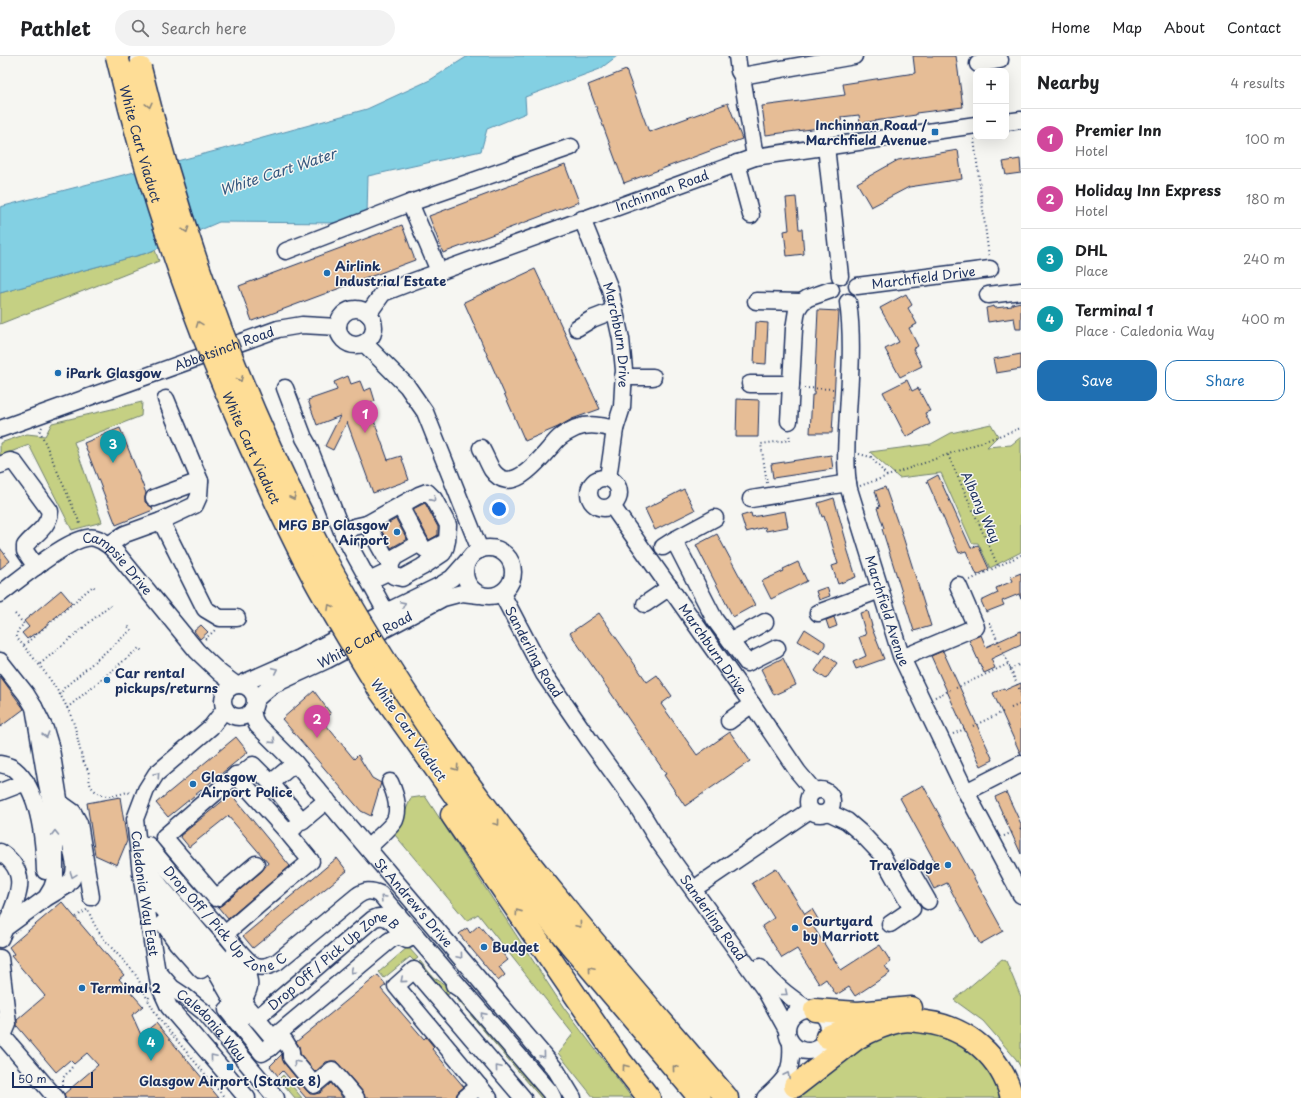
<!DOCTYPE html>
<meta charset="utf-8">
<style>
body{margin:0;font-family:"Playpen Sans",sans-serif;background:#f2f2f2;color:#202124}
.controls{position:absolute;right:12px;top:12px;display:grid;overflow:hidden;border-radius:8px;box-shadow:0 4px 16px #0002}
.controls button{width:36px;height:36px;display:grid;place-items:center;padding:0;border:0;border-bottom:1px solid #e0e0e0;background:#fff;color:#202124;font:20px sans-serif}
.scale{position:absolute;left:12px;bottom:10px;width:81px;box-sizing:border-box;padding-left:4px;border:2px solid #1b2f5e;border-top:0;font-size:11px;line-height:14px;white-space:nowrap;color:#1b2f5e;-webkit-text-stroke:3px #f6f6f2;paint-order:stroke}
.you{position:absolute;left:499px;top:453px;width:14px;height:14px;margin:-10px;border:3px solid #fff;border-radius:50%;background:#1a73e8;box-shadow:0 0 0 6px #1a73e833}
.badge{display:grid;place-items:center;width:26px;height:26px;border-radius:50%;background:#1f6fb2;color:#fff;font-size:13px;font-weight:700}
.pin{position:absolute;translate:-50% -33px;filter:drop-shadow(0 1px 2px #0008)}
.pin::after{content:'';position:absolute;top:21px;width:14px;height:12px;background:inherit;clip-path:polygon(0 0,100% 0,50% 100%)}
.list{margin:0;padding:0;list-style:none}
h2{display:flex;justify-content:space-between;align-items:center;height:52px;margin:0;padding:0 16px;font-size:17px}
h2 small{font-size:13px;font-weight:400;color:#757577}
.list li{display:grid;grid-template-columns:26px 1fr auto;gap:12px;align-items:center;box-sizing:border-box;height:60px;padding:0 16px;border-top:1px solid #e0e0e0}
.list b{display:block;font-size:15px;white-space:nowrap}
.list p{margin:0;font-size:13px;white-space:nowrap;color:#757577}
.list em{font-size:13px;font-style:normal;color:#757577}
.actions{display:flex;gap:8px;padding:12px 16px}
.actions a{flex:1;padding:9px 0;border:1px solid #1f6fb2;border-radius:12px;text-align:center;font-size:14px;color:#1f6fb2}
.actions .main{background:#1f6fb2;color:#fff}
.icon{flex:none;width:22px;height:22px;fill:none;stroke:currentColor;stroke-width:2;stroke-linecap:round;stroke-linejoin:round}
.map{position:relative;flex:none;width:1021px;height:1042px;overflow:hidden}
header{display:flex;align-items:center;gap:24px;box-sizing:border-box;height:56px;padding:0 20px;background:#fff;border-bottom:1px solid #e0e0e0}
header strong{font-size:19px}
nav{display:flex;gap:22px;margin-inline-start:auto;font-size:14px}
.search{width:280px;height:36px;background:#f2f2f2;display:flex;align-items:center;gap:10px;box-sizing:border-box;padding:0 14px;border-radius:22px;color:#757577;font-size:15px}
main{display:flex}
aside{flex:1;background:#fff}
.map>svg:first-child{display:block}
</style>
<header>
<strong>Pathlet</strong>
<div class="search"><svg class="icon" aria-label="search" viewBox="0 0 24 24"><circle cx="10" cy="10" r="6"/><path d="M15 15l6 6"/></svg>Search here</div>
<nav><a>Home</a><a>Map</a><a>About</a><a>Contact</a></nav>
</header>
<main>
<div class="map">
<svg width="1021" height="1042" viewBox="0 0 1021 1042">
<rect width="100%" height="100%" fill="#f6f6f2"/>
<filter id="ink" filterUnits="userSpaceOnUse"><feTurbulence type="fractalNoise" baseFrequency=".025" numOctaves="2"/><feDisplacementMap in="SourceGraphic" scale="8" xChannelSelector="R" yChannelSelector="G"/><feConvolveMatrix kernelMatrix="1 2 1 2 8 2 1 2 1" color-interpolation-filters="sRGB"/></filter>
<g filter="url(#ink)">
<g fill="#c5d083" stroke="#708070">
<polygon points="155,194 159,205 0,268 0,237 147,197"/>
<polygon points="142,346 141,360 74,386 102,466 72,474 29,389 0,400 0,387 27,378 45,380 52,367"/>
<polygon points="991,368 998,380 987,391 1011,389 1021,381 1021,496 990,512 978,487 972,487 941,417 899,422 870,396 931,388 951,377"/>
<polygon points="425,740 564,952 632,1042 594,1042 558,997 573,978 478,858 467,865 395,779 411,742"/>
<polygon points="408,891 418,902 414,905 410,901 384,922 379,916"/>
<polygon points="1002,903 1006,905 1021,941 1021,1012 1016,1003 983,965 954,944"/>
<polygon points="420,905 433,921 461,939 548,1042 541,1042 451,936 445,941 416,908"/>
<polygon points="908,970 973,991 1007,1042 790,1042 838,1001"/>
<polygon points="283,1019 302,1042 295,1042 279,1023"/>
</g>
<polygon fill="#83d0e3" stroke="#5990ae" points="468,0 617,0 600,13 525,41 526,57 487,73 481,95 368,120 367,158 337,167 219,166 147,197 0,237 0,151 223,93 367,53 430,24"/>
<g fill="#e6bd96" stroke="#1b2f5e">
<polygon points="913,0 956,0 963,51 916,57 916,59 860,67 859,59 841,61 842,69 766,79 762,50 845,39 843,28 915,17"/>
<polygon points="626,14 649,76 728,47 742,83 624,127 588,29"/>
<polygon points="958,94 962,123 909,131 871,151 857,127 898,104"/>
<polygon points="1020,103 1021,117 1006,119 1003,106"/>
<polygon points="565,109 579,146 443,197 429,160"/>
<polygon points="796,141 799,173 802,173 804,198 787,200 784,175 789,174 786,142"/>
<polygon points="402,169 415,204 252,265 239,230"/>
<polygon points="535,213 600,353 572,363 558,371 525,385 464,246"/>
<polygon points="906,238 912,249 908,252 917,268 909,272 918,290 913,293 922,310 900,321 885,293 899,286 880,252"/>
<polygon points="1021,246 1021,273 1016,273 1014,262 988,266 986,252 994,250 995,252 1012,250 1012,248"/>
<polygon points="818,254 839,255 832,377 810,377 812,339 814,339"/>
<polygon points="756,266 768,267 766,308 754,307"/>
<polygon points="1021,298 1021,313 996,317 993,303"/>
<polygon points="348,320 351,328 360,325 364,335 371,332 375,345 368,348 388,404 401,400 409,424 373,437 347,366 333,394 325,390 340,360 317,369 308,344 337,334 334,326"/>
<polygon points="907,324 912,335 918,332 930,355 925,357 930,368 906,381 883,336"/>
<polygon points="737,343 759,344 758,381 736,381"/>
<polygon points="120,372 146,437 145,441 145,446 152,451 153,454 116,469 84,387"/>
<polygon points="831,399 833,413 773,422 771,408"/>
<polygon points="938,419 971,492 978,489 989,513 977,519 966,495 959,497 927,425"/>
<polygon points="885,431 898,468 899,468 931,570 914,575 882,473 884,472 877,452 880,451 875,435"/>
<polygon points="684,433 695,454 655,474 645,453"/>
<polygon points="834,442 847,488 846,489 856,521 838,528 832,510 838,508 824,460 822,461 818,447"/>
<polygon points="425,447 438,471 438,479 429,484 413,453"/>
<polygon points="785,455 788,471 766,475 765,471 746,476 741,460 751,457 752,461"/>
<polygon points="396,463 407,483 391,492 380,472"/>
<polygon points="717,478 755,549 733,561 696,489"/>
<polygon points="0,492 10,505 0,513"/>
<polygon points="798,506 807,525 771,543 762,525 784,515 783,513"/>
<polygon points="1021,517 1021,543 1019,538 1002,545 1004,549 986,556 981,545 998,537 996,532 1013,525 1011,521"/>
<polygon points="827,531 830,540 819,544 816,535"/>
<polygon points="61,534 72,547 35,579 34,578 27,583 22,577 29,571 24,565"/>
<polygon points="868,555 872,570 871,570 884,603 856,613 853,606 866,600 859,581 866,579 860,557"/>
<polygon points="599,557 647,626 657,619 672,640 661,648 697,699 730,676 750,705 685,750 664,719 666,718 570,577"/>
<polygon points="834,561 837,570 829,573 826,564"/>
<polygon points="201,569 208,576 200,583 194,575"/>
<polygon points="805,573 825,586 825,589 820,598 798,585"/>
<polygon points="1021,575 1021,589 991,603 995,612 984,617 969,584 981,579 986,591"/>
<polygon points="943,595 993,704 981,710 931,600"/>
<polygon points="826,599 837,607 826,623 815,615"/>
<polygon points="783,602 796,629 774,639 761,613"/>
<polygon points="0,620 24,653 0,671"/>
<polygon points="1021,627 1021,699 993,637 1004,632 1005,634"/>
<polygon points="314,635 331,658 322,664 354,703 358,699 372,722 381,727 371,760 361,755 282,663"/>
<polygon points="236,681 248,696 168,761 156,747"/>
<polygon points="923,729 1003,875 980,888 947,827 934,833 923,812 935,806 900,742"/>
<polygon points="1006,736 1021,768 1021,798 995,741"/>
<polygon points="231,738 290,810 228,863 218,851 222,849 262,815 268,807 228,760 189,791 180,780"/>
<polygon points="120,741 127,785 117,809 95,799 87,747"/>
<polygon points="337,802 347,815 253,892 243,880"/>
<polygon points="776,812 805,858 812,853 818,863 811,867 841,914 880,889 891,906 885,910 890,917 855,940 849,931 836,939 826,923 819,928 797,893 782,902 762,870 774,862 752,827"/>
<polygon points="62,846 124,919 119,923 143,950 132,959 141,979 156,967 219,1042 65,1042 64,1038 98,1009 87,997 74,1008 70,1004 56,1016 17,970 17,964 45,940 11,900 14,898 9,891"/>
<polygon points="479,869 508,904 499,911 505,919 498,925 459,878 467,872 470,877"/>
<polygon points="378,919 386,929 381,933 424,983 426,981 434,991 432,993 464,1031 459,1035 456,1042 365,1042 363,1036 336,1005 331,1005 326,1006 315,1016 300,998 299,990 296,986"/>
<polygon points="282,998 284,1007 307,1035 310,1038 315,1038 320,1037 331,1027 343,1042 306,1042 283,1015 278,1020 270,1010"/>
</g>
<g fill="none" stroke-linecap="round" stroke-linejoin="round">
<g stroke="#1b2f5e" stroke-width="19">
<g id="minor">
<polyline points="737,0 739,15 742,20 755,101"/>
<polyline points="978,8 1000,4"/>
<polyline points="742,20 854,0"/>
<polyline points="1006,66 1021,64"/>
<polyline points="826,90 840,220"/>
<polyline points="737,107 751,159"/>
<polyline points="410,147 439,215"/>
<path id="s1" d="M582,163L610,233L621,283L624,314L622,351L615,373L608,422"/>
<polyline points="286,195 410,147 571,91"/>
<path id="s2" d="M857,230L990,213"/>
<polyline points="988,239 1021,235"/>
<polyline points="756,245 802,246"/>
<path id="s3" d="M848,246C854,288 849,333 847,375C846,394 845,415 849,433L901,600L966,736L1021,839"/>
<circle cx="356" cy="271" r="18"/>
<path id="s4" d="M368,258L383,237L414,225L755,101L976,69"/>
<polyline points="577,272 592,263 615,254"/>
<polyline points="364,287 407,330 425,356 480,494"/>
<polyline points="623,321 653,321"/>
<polyline points="750,328 791,328"/>
<polyline points="285,332 304,382 308,389 343,478 386,556"/>
<polyline points="789,365 794,273 797,254 802,246 808,242 831,234"/>
<path id="s5" d="M0,373L278,273L302,269L338,271"/>
<path d="M481,392C485,399 488,407 492,414C513,444 544,397 558,383C563,378 570,375 576,372C590,367 602,370 615,373"/>
<path d="M0,409L10,405L14,406L50,455C49,472 34,478 25,490V495L36,511"/>
<circle cx="604" cy="437" r="15"/>
<polyline points="154,442 200,425"/>
<polyline points="751,443 848,427"/>
<polyline points="400,450 420,487"/>
<path id="s6" d="M612,450L752,648L798,716L814,735"/>
<polyline points="161,465 205,553 220,562 237,562"/>
<polyline points="367,468 419,439 427,436 434,443 448,469 447,485 428,495 421,490 420,487 395,501 390,509"/>
<polyline points="343,478 354,471 367,468 390,509 391,513 388,516 369,525"/>
<polyline points="674,484 715,564 747,607 777,592"/>
<polyline points="110,490 113,486 125,478 161,465 195,449 199,440 200,425 166,343"/>
<polyline points="663,491 674,484 715,462"/>
<circle cx="489" cy="516" r="24"/>
<polyline points="388,516 394,520 402,522 422,511 443,497 446,490"/>
<path id="s7" d="M0,538C18,525 74,476 95,482C106,485 113,493 120,501L197,595L220,617L236,629"/>
<path id="s8" d="M502,538L544,618L590,685L637,750L659,786L765,934L787,974"/>
<polyline points="645,548 670,531"/>
<polyline points="818,557 880,534"/>
<polyline points="731,585 765,566"/>
<polyline points="902,602 976,571 958,529"/>
<polyline points="0,605 26,638 34,651"/>
<polyline points="239,629 300,602 386,556 439,530 452,522 468,504"/>
<circle cx="239" cy="645" r="16"/>
<path id="s9" d="M255,644L271,630L327,604L443,542L462,537L479,539"/>
<path id="s10" d="M225,653L211,671L156,718L146,734L135,763L141,818L159,929L169,951L247,1042"/>
<path id="s11" d="M252,654L254,663L257,669L295,707L556,1014L573,1042"/>
<polyline points="729,665 752,648"/>
<polyline points="295,707 271,727 302,765 327,744"/>
<path d="M0,708C4,709 11,710 14,713C40,734 44,784 45,815"/>
<polyline points="236,719 242,718 253,709 271,727"/>
<circle cx="820" cy="746" r="12"/>
<polyline points="0,736 26,726"/>
<polyline points="966,736 1021,708"/>
<polyline points="59,746 73,756 79,767 91,841"/>
<polyline points="828,756 847,765 861,777 881,798 912,853 890,868"/>
<path id="s12" d="M148,789C172,820 198,848 224,877C232,886 246,906 256,910C264,912 270,910 277,906L357,840C365,834 371,834 380,838L463,935"/>
<path d="M368,792C374,785 392,771 395,764C400,752 395,737 390,726"/>
<path d="M0,796C33,818 16,843 5,872"/>
<path d="M146,800L152,818L161,831L221,901L234,919L245,949L273,982L389,885C396,880 400,880 407,884"/>
<polyline points="256,808 216,842 164,781 236,719 288,777"/>
<polyline points="909,812 928,845"/>
<polyline points="289,823 311,805 288,777 295,771"/>
<polyline points="146,826 159,848 215,914 234,947 244,960"/>
<polyline points="701,828 810,754"/>
<polyline points="163,867 177,887 201,914"/>
<polyline points="225,878 284,827"/>
<polyline points="0,883 5,872 46,842 66,830 72,823 74,818 75,810 71,789 63,768 51,693 45,673 34,651 46,723 54,762 56,779 55,792 55,823 52,832 46,842"/>
<path d="M234,898C240,907 251,919 249,931C248,936 245,940 244,944"/>
<polyline points="0,902 8,968 5,975 0,979"/>
<path d="M760,911C773,929 789,941 808,953"/>
<path id="s13" d="M160,918L172,932L184,940L204,956L276,1042"/>
<polyline points="454,929 463,935 550,1036 553,1042"/>
<circle cx="808" cy="974" r="21"/>
<polyline points="227,954 262,997 270,992"/>
<path id="s14" d="M256,963L373,863C386,856 392,866 400,875"/>
<polyline points="1,978 56,1042"/>
<polyline points="269,990 270,992 279,984 285,985 291,995 291,1001 314,1029 332,1014 356,1042"/>
<polyline points="465,1042 479,1030"/>
<polyline points="489,1042 396,930 414,914 523,1042"/>
<path d="M765,1042C786,1023 793,1017 791,987"/>
<polyline points="782,1042 802,1022"/>
</g>
</g>
<g stroke="#1b2f5e" stroke-width="25">
<g id="highway">
<polyline points="379,633 461,748 533,844 700,1042"/>
<path d="M439,687C527,812 628,926 727,1042"/>
<polyline points="452,759 621,1006 649,1042"/>
<polyline points="815,954 858,957 911,952"/>
<polyline points="827,981 848,972 872,967"/>
<path d="M795,1030L857,982C870,975 885,968 900,965C908,963 917,965 925,966C967,971 1002,1001 1012,1042"/>
</g>
</g>
<g stroke="#1b2f5e" stroke-width="2" stroke-dasharray="1 3" stroke-linecap="butt">
<polyline points="974,83 989,201"/>
<polyline points="804,332 836,333"/>
<polyline points="42,371 40,375 81,470"/>
<polyline points="859,398 871,401 887,420"/>
<polyline points="948,399 998,510"/>
<polyline points="767,427 761,388 790,384 789,377"/>
<polyline points="860,430 1021,372"/>
<polyline points="970,524 1021,499"/>
<path d="M15,558L24,568C19,573 16,575 17,582C37,606 58,630 71,660C77,674 78,689 83,704C84,708 87,711 88,715C91,722 87,727 94,734C104,744 116,739 128,736L131,738"/>
<polyline points="989,567 990,567 1021,637"/>
<polyline points="205,583 215,574"/>
<polyline points="24,589 93,530 96,533"/>
<polyline points="40,608 110,549 112,552"/>
<polyline points="1010,613 1021,608"/>
<polyline points="956,632 1008,608"/>
<polyline points="60,639 64,632 131,574 128,570"/>
<polyline points="935,641 950,634"/>
<polyline points="67,652 139,592 142,595"/>
<polyline points="1011,652 1021,648"/>
<polyline points="973,670 1005,655"/>
<polyline points="953,678 967,672"/>
<polyline points="1020,773 1021,772"/>
<polyline points="1004,780 1013,776"/>
<path d="M76,861L88,853C97,881 114,893 132,914C139,922 143,935 148,944"/>
<polyline points="149,941 148,944 159,963 225,1042"/>
<polyline points="63,1029 63,1022 73,1010"/>
</g>
<use href="#minor" stroke="#f6f6f2" stroke-width="16"/>
<use href="#highway" stroke="#fedd96" stroke-width="22"/>
<g stroke="#1b2f5e" stroke-width="25" stroke-linecap="butt">
<g id="highway-bridge">
<path id="s15" d="M117,0C151,145 200,285 264,420C281,457 298,493 317,528C337,564 358,598 379,633"/>
<path d="M140,12C181,180 240,343 322,497C357,563 397,625 439,687"/>
</g>
</g>
<use href="#highway-bridge" stroke="#fedd96" stroke-width="22"/>
</g>
<defs><path id="oneway-chevron" d="M-2-3.5L2.5 0L-2 3.5" fill="none" stroke-width="1.6" stroke-linecap="round" stroke-linejoin="round"/></defs>
<g stroke="#8c867a">
<use href="#oneway-chevron" transform="translate(149 49) rotate(76)"/>
<use href="#oneway-chevron" transform="translate(186 174) rotate(71)"/>
<use href="#oneway-chevron" transform="translate(199 268) rotate(-111)"/>
<use href="#oneway-chevron" transform="translate(240 323) rotate(67)"/>
<use href="#oneway-chevron" transform="translate(293 441) rotate(64)"/>
<use href="#oneway-chevron" transform="translate(330 551) rotate(-120)"/>
<use href="#oneway-chevron" transform="translate(456 712) rotate(55)"/>
<use href="#oneway-chevron" transform="translate(497 767) rotate(53)"/>
<use href="#oneway-chevron" transform="translate(518 856) rotate(-125)"/>
<use href="#oneway-chevron" transform="translate(579 869) rotate(50)"/>
<use href="#oneway-chevron" transform="translate(591 913) rotate(-130)"/>
<use href="#oneway-chevron" transform="translate(625 1011) rotate(-127)"/>
<use href="#oneway-chevron" transform="translate(675 1012) rotate(-130)"/>
</g>
<g stroke="#8892a8">
<use href="#oneway-chevron" transform="translate(433 443) rotate(51)"/>
<use href="#oneway-chevron" transform="translate(403 548) rotate(-26)"/>
<use href="#oneway-chevron" transform="translate(275 614) rotate(-25)"/>
<use href="#oneway-chevron" transform="translate(46 679) rotate(73)"/>
<use href="#oneway-chevron" transform="translate(273 685) rotate(44)"/>
<use href="#oneway-chevron" transform="translate(157 719) rotate(-48)"/>
<use href="#oneway-chevron" transform="translate(55 777) rotate(-91)"/>
<use href="#oneway-chevron" transform="translate(73 819) rotate(110)"/>
<use href="#oneway-chevron" transform="translate(383 842) rotate(-135)"/>
<use href="#oneway-chevron" transform="translate(460 900) rotate(50)"/>
<use href="#oneway-chevron" transform="translate(353 915) rotate(140)"/>
<use href="#oneway-chevron" transform="translate(403 924) rotate(139)"/>
<use href="#oneway-chevron" transform="translate(785 937) rotate(39)"/>
<use href="#oneway-chevron" transform="translate(483 959) rotate(-131)"/>
<use href="#oneway-chevron" transform="translate(543 999) rotate(50)"/>
<use href="#oneway-chevron" transform="translate(213 1001) rotate(-130)"/>
<use href="#oneway-chevron" transform="translate(296 1007) rotate(-130)"/>
<use href="#oneway-chevron" transform="translate(498 1012) rotate(-130)"/>
<use href="#oneway-chevron" transform="translate(787 1019) rotate(-63)"/>
</g>
</g>
<g fill="#1f6fb2" stroke="#f6f6f2" stroke-width="1.5">
<rect x="931" y="72" width="8" height="8" rx="2"/>
<circle cx="327" cy="217" r="4"/>
<circle cx="58" cy="317" r="4"/>
<circle cx="397" cy="476" r="4"/>
<circle cx="107" cy="624" r="4"/>
<circle cx="193" cy="728" r="4"/>
<circle cx="948" cy="809" r="4"/>
<circle cx="795" cy="872" r="4"/>
<circle cx="484" cy="891" r="4"/>
<circle cx="82" cy="932" r="4"/>
<rect x="226" y="1007" width="8" height="8" rx="2"/>
</g>
<g text-anchor="middle" stroke-width="3" stroke-linejoin="round" paint-order="stroke">
<g font-size="13" font-weight="bold" fill="#1b2f5e" stroke="#f6f6f2" text-anchor="start">
<text x="927" y="74" text-anchor="end">Inchinnan Road /<tspan x="927" dy="15">Marchfield Avenue</tspan></text>
<text x="335" y="215">Airlink<tspan x="335" dy="15">Industrial Estate</tspan></text>
<text x="66" y="322">iPark Glasgow</text>
<text x="389" y="474" text-anchor="end">MFG BP Glasgow<tspan x="389" dy="15">Airport</tspan></text>
<text x="115" y="622">Car rental<tspan x="115" dy="15">pickups/returns</tspan></text>
<text x="201" y="726">Glasgow<tspan x="201" dy="15">Airport Police</tspan></text>
<text x="940" y="814" text-anchor="end">Travelodge</text>
<text x="803" y="870">Courtyard<tspan x="803" dy="15">by Marriott</tspan></text>
<text x="492" y="896">Budget</text>
<text x="90" y="937">Terminal 2</text>
<text x="230" y="1030" text-anchor="middle">Glasgow Airport (Stance 8)</text>
</g>
<g font-size="13" fill="#1b2f5e" stroke="#f6f6f2">
<text dy="5" stroke="none"><textPath href="#s15" startOffset="91">White Cart Viaduct</textPath></text>
<text dy="5" stroke="none"><textPath href="#s4" startOffset="323">Inchinnan Road</textPath></text>
<text dy="5" stroke="none"><textPath href="#s2" startOffset="67">Marchfield Drive</textPath></text>
<text dy="5" stroke="none"><textPath href="#s1" startOffset="122">Marchburn Drive</textPath></text>
<text dy="5" stroke="none"><textPath href="#s5" startOffset="238">Abbotsinch Road</textPath></text>
<text dy="5" stroke="none"><textPath href="#s15" startOffset="415">White Cart Viaduct</textPath></text>
<text transform="translate(981 451) rotate(66)" y="5">Albany Way</text>
<text dy="5" stroke="none"><textPath href="#s7" startOffset="145">Campsie Drive</textPath></text>
<text dy="5" stroke="none"><textPath href="#s3" startOffset="315">Marchfield Avenue</textPath></text>
<text dy="5" stroke="none"><textPath href="#s9" startOffset="126">White Cart Road</textPath></text>
<text dy="5" stroke="none"><textPath href="#s6" startOffset="175">Marchburn Drive</textPath></text>
<text dy="5" stroke="none"><textPath href="#s8" startOffset="66">Sanderling Road</textPath></text>
<text transform="translate(409 674) rotate(55)" y="5">White Cart Viaduct</text>
<text dy="5" stroke="none"><textPath href="#s10" startOffset="220">Caledonia Way East</textPath></text>
<text dy="5" stroke="none"><textPath href="#s11" startOffset="253">St Andrew's Drive</textPath></text>
<text dy="5" stroke="none"><textPath href="#s12" startOffset="112">Drop Off / Pick Up Zone C</textPath></text>
<text dy="5" stroke="none"><textPath href="#s8" startOffset="387">Sanderling Road</textPath></text>
<text dy="5" stroke="none"><textPath href="#s14" startOffset="100">Drop Off / Pick Up Zone B</textPath></text>
<text dy="5" stroke="none"><textPath href="#s13" startOffset="73">Caledonia Way</textPath></text>
</g>
<g font-size="14" font-style="italic" fill="#35577f" stroke="#f6f6f2">
<text transform="translate(278 116) rotate(-18)" y="5">White Cart Water</text>
</g>
</g>
</svg>
<div class="controls">
<button>+</button>
<button>−</button>
</div>
<div class="scale">50 m</div>
<div class="you"></div>
<div class="pin badge" style="left:365px;top:377px;background:#d1479c">1</div>
<div class="pin badge" style="left:317px;top:682px;background:#d1479c">2</div>
<div class="pin badge" style="left:113px;top:407px;background:#0f9aa8">3</div>
<div class="pin badge" style="left:151px;top:1005px;background:#0f9aa8">4</div>
</div>
<aside>
<h2>Nearby<small>4 results</small></h2>
<ul class="list">
<li><span class="badge" style="background:#d1479c">1</span><div><b>Premier Inn</b><p>Hotel</p></div><em>100 m</em></li>
<li><span class="badge" style="background:#d1479c">2</span><div><b>Holiday Inn Express</b><p>Hotel</p></div><em>180 m</em></li>
<li><span class="badge" style="background:#0f9aa8">3</span><div><b>DHL</b><p>Place</p></div><em>240 m</em></li>
<li><span class="badge" style="background:#0f9aa8">4</span><div><b>Terminal 1</b><p>Place · Caledonia Way</p></div><em>400 m</em></li>
</ul>
<div class="actions"><a class="main">Save</a><a>Share</a></div>
</aside>
</main>
